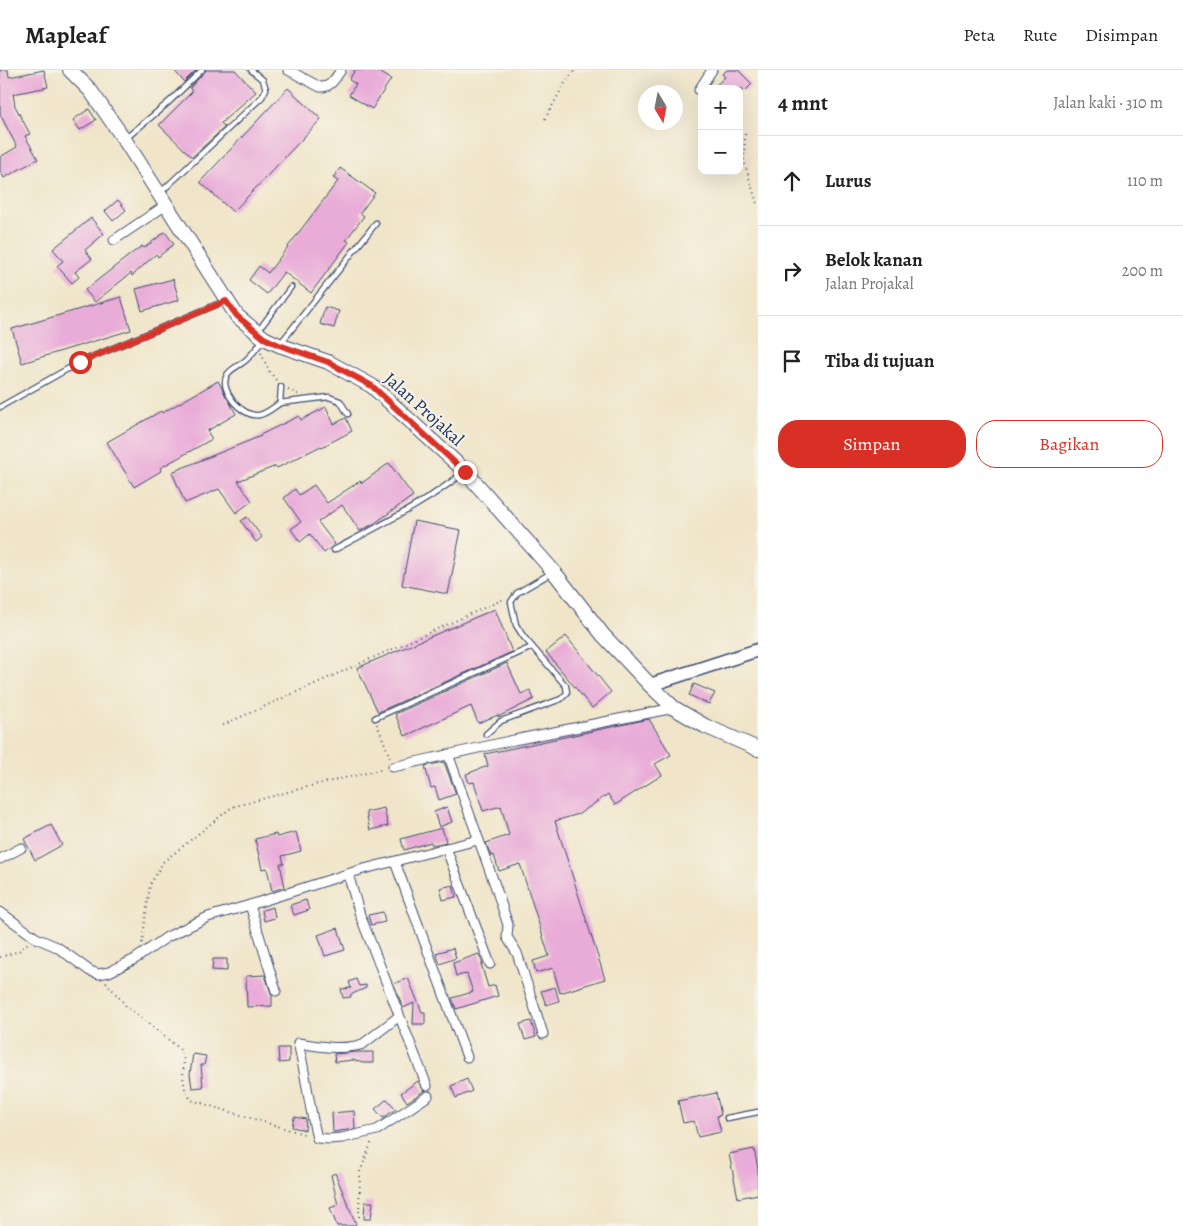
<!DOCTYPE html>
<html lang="id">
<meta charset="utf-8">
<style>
body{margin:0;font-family:Alegreya,serif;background:#f6f6f6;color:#202124}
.controls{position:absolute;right:15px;top:15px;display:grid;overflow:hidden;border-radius:10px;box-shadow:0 5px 20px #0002}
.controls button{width:45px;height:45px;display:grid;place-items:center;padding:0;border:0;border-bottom:1px solid #e0e0e0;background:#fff;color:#202124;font:25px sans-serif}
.compass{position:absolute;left:638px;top:15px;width:45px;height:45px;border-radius:50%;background:#fff;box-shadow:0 5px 20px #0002;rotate:170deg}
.stop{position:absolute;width:15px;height:15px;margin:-11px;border:4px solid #d93025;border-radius:50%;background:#fff}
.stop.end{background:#d93025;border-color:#fff;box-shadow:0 1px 5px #0008}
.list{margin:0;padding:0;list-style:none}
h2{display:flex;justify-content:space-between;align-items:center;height:65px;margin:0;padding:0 20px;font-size:21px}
h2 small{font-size:16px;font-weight:400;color:#757577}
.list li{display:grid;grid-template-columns:32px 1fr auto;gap:15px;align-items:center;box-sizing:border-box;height:90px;padding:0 20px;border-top:1px solid #e0e0e0}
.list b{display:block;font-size:19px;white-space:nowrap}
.list p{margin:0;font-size:16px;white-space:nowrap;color:#757577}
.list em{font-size:16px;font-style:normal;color:#757577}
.actions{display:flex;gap:10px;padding:15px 20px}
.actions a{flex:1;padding:11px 0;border:1px solid #d93025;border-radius:20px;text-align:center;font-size:18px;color:#d93025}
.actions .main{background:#d93025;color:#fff}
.icon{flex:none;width:28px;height:28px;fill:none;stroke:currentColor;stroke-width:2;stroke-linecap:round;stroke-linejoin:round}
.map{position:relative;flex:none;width:758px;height:1156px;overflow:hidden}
header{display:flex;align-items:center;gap:30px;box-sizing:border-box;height:70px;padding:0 25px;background:#fff;border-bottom:1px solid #e0e0e0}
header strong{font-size:24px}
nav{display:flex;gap:28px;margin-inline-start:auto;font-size:18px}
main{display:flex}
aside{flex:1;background:#fff}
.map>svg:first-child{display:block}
</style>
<header>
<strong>Mapleaf</strong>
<nav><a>Peta</a><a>Rute</a><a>Disimpan</a></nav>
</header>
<main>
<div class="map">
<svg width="758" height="1156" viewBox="0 0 758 1156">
<rect width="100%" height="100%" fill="#f7f3e8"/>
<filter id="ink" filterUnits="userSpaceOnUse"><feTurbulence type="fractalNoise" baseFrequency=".02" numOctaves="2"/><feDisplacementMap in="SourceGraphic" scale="10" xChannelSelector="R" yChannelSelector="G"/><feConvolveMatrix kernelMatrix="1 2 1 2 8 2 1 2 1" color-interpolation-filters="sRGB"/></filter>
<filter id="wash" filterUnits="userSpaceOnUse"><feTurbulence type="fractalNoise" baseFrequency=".0096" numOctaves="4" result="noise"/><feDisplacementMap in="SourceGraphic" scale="20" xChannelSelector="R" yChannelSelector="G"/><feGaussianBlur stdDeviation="1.12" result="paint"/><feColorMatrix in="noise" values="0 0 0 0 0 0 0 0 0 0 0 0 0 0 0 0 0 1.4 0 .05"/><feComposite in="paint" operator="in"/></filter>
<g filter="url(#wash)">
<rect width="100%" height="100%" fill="#f0e5c9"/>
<g id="blocks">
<g fill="#e9abd8">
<polygon points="0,0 8,0 9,7 44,0 48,17 13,24 15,36 30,64 25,66 38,89 4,108 0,101 0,87 17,77 0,44"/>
<polygon points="174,0 196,0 184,12"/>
<polygon points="206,0 235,0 256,22 221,53 225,57 192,87 159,55 192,22 190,18"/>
<polygon points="355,0 376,0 391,9 372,39 349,25 356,14 349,10"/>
<polygon points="727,0 738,0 752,14 745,21 743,19 712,19 725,7 722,4"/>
<polygon points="288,18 321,49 233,142 200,112"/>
<polygon points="89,39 96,50 80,60 73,50"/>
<polygon points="340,98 375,123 360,143 364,146 346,170 349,172 311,223 284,202 267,224 249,210 259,196 268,203 338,111 333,108"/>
<polygon points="118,130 126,140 113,151 105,141"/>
<polygon points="91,148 104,164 85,180 92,189 75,202 79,207 72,213 57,196 63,191 53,179"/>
<polygon points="165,162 174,174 158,187 156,184 132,206 131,203 95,232 85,220 131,184 142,176 144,178"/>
<polygon points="173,209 179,230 142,241 136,219"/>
<polygon points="121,227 131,260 22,293 12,259"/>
<polygon points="325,237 339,241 334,258 320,254"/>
<polygon points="218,311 236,344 207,361 212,369 160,398 161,401 134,417 107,372 161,341 162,343"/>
<polygon points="326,337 334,354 346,348 352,361 322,377 321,376 277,398 276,396 238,411 252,431 236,443 219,419 185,433 172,402 261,366 260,365 299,346 301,350"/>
<polygon points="389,393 413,426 375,453 360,461 342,435 318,452 335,474 324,483 310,464 300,472 291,459 301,452 284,428 295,419 299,425 314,415 327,433 360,411 362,413"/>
<polygon points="247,447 262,467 256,472 241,451"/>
<polygon points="414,451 461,460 448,524 402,515"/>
<polygon points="495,539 512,582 378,642 357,598"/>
<polygon points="566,566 611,622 592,638 546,582"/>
<polygon points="507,593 521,624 530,620 534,629 498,647 498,645 478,653 471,636 405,666 395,644"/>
<polygon points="694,614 715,623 709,634 689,625"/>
<polygon points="649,649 671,685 655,694 662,705 615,735 608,724 579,744 555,751 605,909 560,923 553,898 536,903 533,891 549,886 520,794 499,801 494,785 491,786 486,773 509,765 501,736 483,741 474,712 469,713 466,704 488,696 485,684"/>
<polygon points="444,692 456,724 439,730 435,717 431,718 425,696"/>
<polygon points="447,737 452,752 439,757 434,742"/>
<polygon points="384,738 388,756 370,760 366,742"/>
<polygon points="51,755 62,775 35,790 24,769"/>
<polygon points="442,758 446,772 432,775 431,772 404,780 401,769"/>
<polygon points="296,762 301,781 282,786 284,794 280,794 285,817 272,821 267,798 262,799 255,769 276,764 277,767"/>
<polygon points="453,815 456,827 443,830 440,818"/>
<polygon points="306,830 309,840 294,845 290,835"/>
<polygon points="273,837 275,848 264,851 262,840"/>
<polygon points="383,842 385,852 371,855 368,845"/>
<polygon points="338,858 345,880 325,886 318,865"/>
<polygon points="453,878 456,888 440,894 436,883"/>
<polygon points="479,884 483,894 481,894 488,917 495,915 498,926 456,939 452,928 473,922 467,904 456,906 453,893"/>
<polygon points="213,889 227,889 227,901 212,900"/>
<polygon points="265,905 272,926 272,936 247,937 246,906"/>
<polygon points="408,908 422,942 425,942 425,954 413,954 414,933 403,938 394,914"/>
<polygon points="356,909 359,916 366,915 366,918 350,925 351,927 343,928 341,919 351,918 349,912"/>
<polygon points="555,917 559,931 546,935 541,921"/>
<polygon points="531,951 536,967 525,970 520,954"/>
<polygon points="278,978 289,978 289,992 279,993"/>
<polygon points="357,982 373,982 373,993 363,993 353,990 335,992 334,984"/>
<polygon points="193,984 206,986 204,995 201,995 203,1017 192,1018 190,1004"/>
<polygon points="467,1009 472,1021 456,1028 451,1016"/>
<polygon points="418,1011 424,1021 407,1032 401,1023"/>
<polygon points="716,1023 721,1045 717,1046 721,1062 698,1067 694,1051 683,1053 678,1031"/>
<polygon points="387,1029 396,1039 383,1048 375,1039"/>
<polygon points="354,1041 355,1059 333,1062 332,1043"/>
<polygon points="294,1047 306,1049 305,1060 292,1057"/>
<polygon points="754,1079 758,1099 758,1124 738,1128 729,1084"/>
<polygon points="335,1103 356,1154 352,1156 337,1156 330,1138 338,1135 331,1105"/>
<polygon points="365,1132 373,1132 371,1149 364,1149"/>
</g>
</g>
</g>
<g filter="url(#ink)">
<use href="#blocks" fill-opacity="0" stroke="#3b4a6e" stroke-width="1"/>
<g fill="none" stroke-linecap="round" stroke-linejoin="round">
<g stroke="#3b4a6e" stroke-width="7">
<g id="lane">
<polyline points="125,69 169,32 202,0"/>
<polyline points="160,123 262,27 266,19 263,10 251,0"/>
<polyline points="258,261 291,217"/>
<path d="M264,269C258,276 253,284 246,290C241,295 231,298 227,305C218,320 243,348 259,345C266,344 274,337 280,333L281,317"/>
<polyline points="280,274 376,153"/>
<polyline points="280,333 329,327 340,331 348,344"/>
<polyline points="0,337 80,292 225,231"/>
<path d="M334,480C378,456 425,434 464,402"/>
<polyline points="375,648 532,577"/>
<polyline points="486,664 501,651 561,629 567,623 566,616 523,566 516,555 511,532 517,523 553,502"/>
<polyline points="727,1048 758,1042"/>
</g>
</g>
<g stroke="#3b4a6e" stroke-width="11">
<g id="street">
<path d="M288,0L320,17C331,18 335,8 341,0"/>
<polyline points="699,20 712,0"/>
<polyline points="114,170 166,135"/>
<polyline points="448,684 496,818 508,855 507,867 517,883 543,964"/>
<polyline points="393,697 514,670 674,638"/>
<polyline points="446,778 490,894"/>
<polyline points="0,789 21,778"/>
<polyline points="395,792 467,987"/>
<polyline points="348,804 360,845 427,1016"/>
<polyline points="250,835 276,921"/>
<polyline points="0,842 36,868 57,877 90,901 99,904 109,902 135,889 167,867 208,847 250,835 360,800 478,770"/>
<path d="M398,947L363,974C341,981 320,976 298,973C306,1004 309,1036 317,1068L329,1069L342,1068L377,1060L428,1026"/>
</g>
</g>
<g stroke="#3b4a6e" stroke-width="15">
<polyline id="secondary" points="650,615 758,580"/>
</g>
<g stroke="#3b4a6e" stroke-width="16">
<polyline id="primary" points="70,0 90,20 124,69 237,246 264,268 279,275 328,292 372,316 465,401 554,502 603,565 650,615 674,638 705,656 758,679"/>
</g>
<g stroke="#3b4a6e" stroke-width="2" stroke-dasharray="1 4" stroke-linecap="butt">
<polyline points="545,49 566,11 575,0"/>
<polyline points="745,64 744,91 758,137"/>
<polyline points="261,283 269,301 277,311"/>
<polyline points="288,320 298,324"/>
<polyline points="377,654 391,690"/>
<polyline points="223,655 504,529"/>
<polyline points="142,873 150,815 163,792 232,737 318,714 384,699"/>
<polyline points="0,887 19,881 28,873"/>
<polyline points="106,912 126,936 179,978 184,990 183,1007 185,1019 191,1030 307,1065"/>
<polyline points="359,1147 360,1102 372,1071"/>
</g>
<use href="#lane" stroke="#fff" stroke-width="4.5"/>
<use href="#street" stroke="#fff" stroke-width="9"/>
<use href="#secondary" stroke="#fff" stroke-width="12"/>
<use href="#primary" stroke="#fff" stroke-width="14"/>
</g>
</g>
<g fill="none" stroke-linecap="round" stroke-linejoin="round" filter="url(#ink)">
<polyline stroke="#d93025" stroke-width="6" points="80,292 226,231 237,246 264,268 279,275 328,292 372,316 465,402"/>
</g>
<g text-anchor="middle" stroke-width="4" stroke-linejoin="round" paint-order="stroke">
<g font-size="18" fill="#1b2f5e" stroke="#f7f3e8">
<text transform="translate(424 339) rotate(42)" y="6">Jalan Projakal</text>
</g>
</g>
</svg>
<div class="controls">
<button>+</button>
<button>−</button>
</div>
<svg class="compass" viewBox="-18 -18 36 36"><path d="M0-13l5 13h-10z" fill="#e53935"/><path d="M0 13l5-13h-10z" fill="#757577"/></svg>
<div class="stop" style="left:80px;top:292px"></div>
<div class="stop end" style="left:465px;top:402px"></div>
</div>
<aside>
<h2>4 mnt<small>Jalan kaki · 310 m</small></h2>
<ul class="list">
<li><svg class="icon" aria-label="ahead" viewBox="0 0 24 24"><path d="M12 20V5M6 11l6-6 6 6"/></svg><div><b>Lurus</b></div><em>110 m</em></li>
<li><svg class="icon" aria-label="right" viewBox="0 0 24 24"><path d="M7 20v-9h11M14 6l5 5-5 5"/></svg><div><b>Belok kanan</b><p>Jalan Projakal</p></div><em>200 m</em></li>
<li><svg class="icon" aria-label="arrive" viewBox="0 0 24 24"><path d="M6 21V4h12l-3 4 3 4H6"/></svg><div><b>Tiba di tujuan</b></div></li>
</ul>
<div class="actions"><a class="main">Simpan</a><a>Bagikan</a></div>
</aside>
</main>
